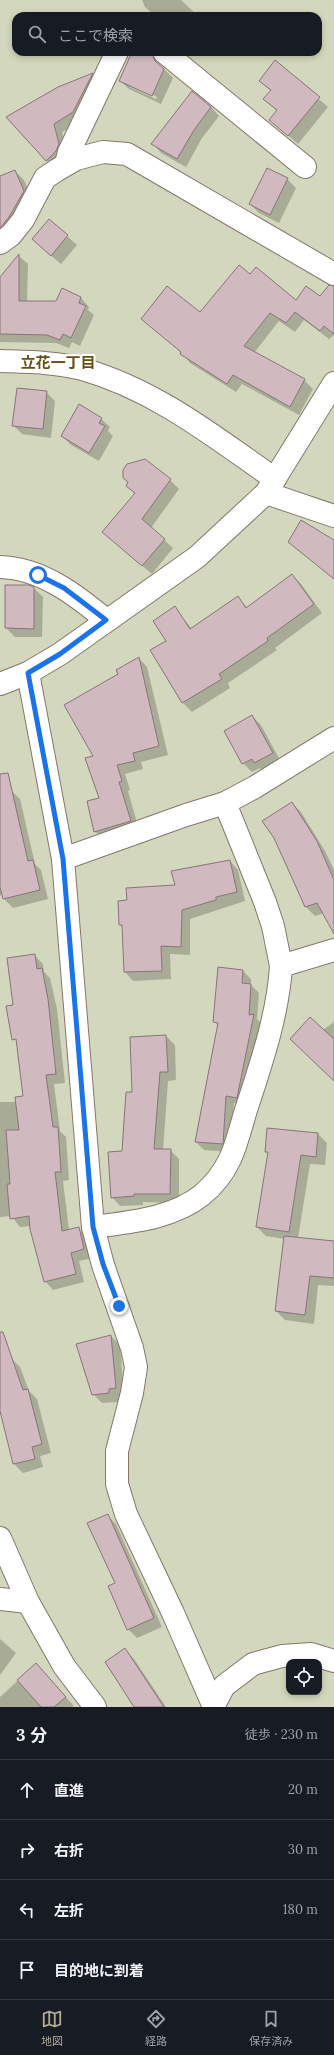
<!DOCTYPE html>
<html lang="ja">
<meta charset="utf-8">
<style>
body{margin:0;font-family:Lora,"Noto Sans JP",serif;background:#242831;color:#f1f3f6}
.controls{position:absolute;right:12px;bottom:12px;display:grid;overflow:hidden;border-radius:8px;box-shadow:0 2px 6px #0003}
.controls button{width:36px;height:36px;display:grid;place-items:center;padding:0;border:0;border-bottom:1px solid #363941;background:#171b24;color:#f1f3f6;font:20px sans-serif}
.stop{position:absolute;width:12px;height:12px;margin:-9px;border:3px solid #1a73e8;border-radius:50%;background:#fff}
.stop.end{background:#1a73e8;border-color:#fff;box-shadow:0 1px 4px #0008}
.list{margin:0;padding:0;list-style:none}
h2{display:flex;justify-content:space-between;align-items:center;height:52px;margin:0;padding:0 16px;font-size:17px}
h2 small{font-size:13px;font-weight:400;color:#9ea1a6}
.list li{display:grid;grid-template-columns:26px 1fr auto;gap:12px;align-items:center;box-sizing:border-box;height:60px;padding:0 16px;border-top:1px solid #363941}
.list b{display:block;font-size:15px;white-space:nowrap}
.list em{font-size:13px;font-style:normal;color:#9ea1a6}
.icon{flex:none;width:22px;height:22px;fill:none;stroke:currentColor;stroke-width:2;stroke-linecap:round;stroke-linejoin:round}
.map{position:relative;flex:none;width:334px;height:1707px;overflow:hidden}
.search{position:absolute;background:#171b24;box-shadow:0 2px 6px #0003;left:12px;right:12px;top:12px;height:44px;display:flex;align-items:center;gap:10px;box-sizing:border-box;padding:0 14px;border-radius:12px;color:#9ea1a6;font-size:15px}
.sheet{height:292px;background:#171b24}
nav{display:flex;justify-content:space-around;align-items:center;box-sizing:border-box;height:56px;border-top:1px solid #363941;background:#171b24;font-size:11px;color:#9ea1a6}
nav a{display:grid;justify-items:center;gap:2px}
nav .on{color:#b4ab97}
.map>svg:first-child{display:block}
</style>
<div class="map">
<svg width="334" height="1707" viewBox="0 0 334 1707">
<rect width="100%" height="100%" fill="#fdf1ea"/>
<path fill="#d3d7bd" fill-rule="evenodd" d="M0,0H334V1707H0ZM16,16H318V52H16ZM289,1662H319V1692H289Z"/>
<g fill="#0003" fill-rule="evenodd">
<polygon points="142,0 181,0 198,16 155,16 145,7"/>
<path d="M133,52L164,69L173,78L161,104L129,89L120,81ZM130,84L157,97L156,99L130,87Z"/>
<polygon points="276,62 328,107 298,144 270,120 277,111 264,99 271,91 260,81"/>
<polygon points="93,74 101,82 82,120 62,132 67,153 55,169 46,160 58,88"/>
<polygon points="211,107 219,116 202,138 186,167 161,153 153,144"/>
<polygon points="15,171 24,180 33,200 7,229 0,222 0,177"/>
<polygon points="287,179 296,188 279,223 259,213 250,204"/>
<polygon points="49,220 77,245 61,264 42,248"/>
<polygon points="19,256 28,264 27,302 56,302 81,298 89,307 88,310 94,315 80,346 72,342 69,348 56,343 0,342 0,279"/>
<polygon points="250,275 296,301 334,298 334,335 329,339 304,320 295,332 279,321 254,353 304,380 313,389 299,415 242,384 236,392 190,363 182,353 142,319 201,314"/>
<polygon points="46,392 55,401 51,438 22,434 13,425"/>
<polygon points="101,419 110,427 108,431 113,436 99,461 71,445 62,436"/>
<polygon points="170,480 179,489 151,528 173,548 152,574 103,532 136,495 127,486"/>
<polygon points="292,575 301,584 322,613 275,648 277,650 228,683 230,688 192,712 183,703 152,650 168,641 174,607 192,629 238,598 248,608"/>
<polygon points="34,588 43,597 42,637 15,637 6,628"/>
<polygon points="139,658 147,667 168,755 141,762 143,769 125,774 130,790 128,791 139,830 104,840 95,831 100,799 95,756"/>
<polygon points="252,716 261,725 281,762 264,772 260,768 252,772 243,763"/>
<polygon points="11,790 20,799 35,864 41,870 48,899 13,908 4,899 3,893 0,896 0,792"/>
<polygon points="292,803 301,812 325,851 334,870 334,930 324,913 315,916 306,907 275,838"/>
<polygon points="230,861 238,870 245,901 190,919 190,955 170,954 171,979 133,981 125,972 123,927 120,925 128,901 176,886"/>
<polygon points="34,955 43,964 44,972 50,978 57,1009 65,1083 54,1084 60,1131 66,1137 69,1180 63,1181 69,1230 78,1228 87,1237 92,1258 79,1261 84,1282 53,1290 45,1281 31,1226 20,1227 11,1216 0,1217 0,1102 16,1102 24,1097"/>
<polygon points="219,968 243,971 251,979 251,985 259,993 257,1019 261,1023 245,1105 234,1103 230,1152 204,1150 196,1142 218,1026 215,1022"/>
<polygon points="334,1022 334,1080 323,1030"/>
<polygon points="166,1036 175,1045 176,1080 168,1081 163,1150 170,1150 179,1159 179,1203 143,1202 143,1205 120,1206 112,1197 122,1152 133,1093 131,1038"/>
<polygon points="318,1134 327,1143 325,1165 310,1164 298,1238 334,1242 334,1286 318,1285 314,1324 285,1320 276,1311 285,1239 266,1236 257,1227 269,1154 266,1151"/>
<polygon points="111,1336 120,1345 124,1397 118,1397 118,1402 102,1403 93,1394"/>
<polygon points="11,1358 20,1367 29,1391 37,1399 51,1453 40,1456 43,1467 23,1473 14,1464 2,1416 0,1414 0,1362"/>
<polygon points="107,1515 116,1524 162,1627 137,1638 128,1629 116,1584"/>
<polygon points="0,1639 16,1653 0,1675"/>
<polygon points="125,1650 134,1659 166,1707 137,1707"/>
<polygon points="36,1664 74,1706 72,1707 0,1707 0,1697"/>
</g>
<g fill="#d0bac0" stroke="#88747a">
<polygon points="132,52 152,52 155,61 164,69 152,96 119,81"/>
<polygon points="275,60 320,97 288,136 269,120 277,110 263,99 271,90 259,81"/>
<polygon points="93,73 73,112 54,124 59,144 56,151 46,161 6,117 58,87"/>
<polygon points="192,91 211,107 194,130 177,159 151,144"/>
<polygon points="267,168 288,178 270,215 249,204"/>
<polygon points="15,170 24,191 9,217 0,228 0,176"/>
<polygon points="49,219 68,235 51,256 32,239"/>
<polygon points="19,254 19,301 56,301 62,288 81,297 79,303 86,306 71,338 63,334 60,340 47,335 0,334 0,277"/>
<polygon points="239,265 250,274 256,267 296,300 306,286 320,296 329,285 334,286 334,334 324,326 320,331 295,312 286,323 270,313 244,346 305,379 290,407 233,375 227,384 180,354 181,352 141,319 167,286 200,312"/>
<polygon points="17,388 47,391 43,429 12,426"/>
<polygon points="79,404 102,418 99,423 105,426 89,453 61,436"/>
<polygon points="145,459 171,479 142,519 165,539 142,566 102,532 135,493 126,486 128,482 123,478 123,470 127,464"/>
<polygon points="301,520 334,540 334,579 288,542"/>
<polygon points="292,574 314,604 267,638 268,641 219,674 222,679 182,703 150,650 166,641 153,621 175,606 190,629 238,596 246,608"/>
<polygon points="5,585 29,585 34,587 34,629 5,628"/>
<polygon points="139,657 159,746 133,753 135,761 117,765 122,781 119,782 131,821 94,832 87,801 99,798 85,758 93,756 64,705 118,674 116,670"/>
<polygon points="252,715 273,753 254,763 252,759 242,764 224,731"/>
<polygon points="8,773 28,861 33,860 40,890 3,899 0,887 0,774"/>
<polygon points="292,802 317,841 334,880 334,934 317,903 305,907 274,838 262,821"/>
<polygon points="230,860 237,892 216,897 216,900 182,910 181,947 161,946 162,971 124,972 122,925 119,925 118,901 127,900 126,888 175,885 171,871"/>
<polygon points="35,954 37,969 42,968 48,999 56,1074 46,1075 53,1127 58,1127 61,1172 55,1172 62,1231 79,1227 84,1249 71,1253 76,1274 44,1282 30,1229 29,1216 10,1219 7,1184 10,1184 6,1130 19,1130 15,1097 23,1096 16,1039 12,1040 6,1006 13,1005 7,958"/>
<polygon points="218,967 243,970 242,983 251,984 249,1015 254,1014 237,1098 226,1096 223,1144 195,1142 218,1023 213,1022"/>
<polygon points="310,1017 334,1039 334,1081 290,1039"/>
<polygon points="166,1035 168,1072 160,1072 154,1149 171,1149 170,1194 134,1194 134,1196 111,1198 108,1152 122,1151 126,1092 132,1092 130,1037"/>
<polygon points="267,1128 318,1133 316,1157 301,1155 289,1232 256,1227 268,1152 265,1152"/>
<polygon points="284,1236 334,1241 334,1278 310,1276 305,1315 275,1311"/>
<polygon points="0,1332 3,1332 23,1390 28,1389 42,1444 32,1447 35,1459 13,1464 0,1411"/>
<polygon points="111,1335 116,1388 109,1389 109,1393 92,1395 76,1344"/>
<polygon points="108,1514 154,1618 127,1630 108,1586 115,1583 87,1523"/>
<polygon points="125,1648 164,1707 134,1707 105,1662"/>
<polygon points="36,1663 66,1697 54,1707 41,1707 17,1680"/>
</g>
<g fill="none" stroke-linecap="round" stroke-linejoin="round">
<g stroke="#86766b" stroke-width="24">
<g id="minor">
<polyline points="164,52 305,167"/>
<polyline points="66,164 69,152 117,52"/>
<polyline points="0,243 11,235 23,220 45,178 57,170 76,159 103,152 127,154 334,274"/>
<path d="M0,361C27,362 56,362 82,369C156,390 213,436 275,479"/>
<polyline points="266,493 334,516"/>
<path d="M0,567C41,568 76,595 106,620"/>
<polyline points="28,673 63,859 93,1227 103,1265 132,1348 136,1367 132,1393 117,1451 117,1484 126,1514 173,1613 214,1707"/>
<polyline points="0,684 28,673 60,654 197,557 266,493 334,383"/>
<polyline points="225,803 265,902 273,926 281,966"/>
<polyline points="63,859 186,815 225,803 255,787 334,738"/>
<path d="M93,1227C129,1222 172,1219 202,1195C214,1185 223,1174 230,1159C237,1144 241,1126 246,1110C261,1064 278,1015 281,966L334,950"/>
<polyline points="0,1538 28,1602 64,1666 95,1707"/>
<polyline points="0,1599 28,1602"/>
<polyline points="213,1707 224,1686 253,1664 282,1656 311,1654 334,1661"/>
</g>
</g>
<use href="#minor" stroke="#fff" stroke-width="22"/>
</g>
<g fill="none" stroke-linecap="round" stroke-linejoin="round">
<polyline stroke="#1a73e8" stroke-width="5" points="38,575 64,588 106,620 60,654 28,673 63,859 93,1227 103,1264 119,1306"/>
</g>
<g text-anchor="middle" stroke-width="4" stroke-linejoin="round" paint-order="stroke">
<g font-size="15" font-weight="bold" fill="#674e14" stroke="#fff">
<text x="58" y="368">立花一丁目</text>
</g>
</g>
</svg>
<div class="controls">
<button><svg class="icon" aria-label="locate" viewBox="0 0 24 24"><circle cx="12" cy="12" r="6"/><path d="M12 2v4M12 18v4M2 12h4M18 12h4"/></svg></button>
</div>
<div class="stop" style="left:38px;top:575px"></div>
<div class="stop end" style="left:119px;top:1306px"></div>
<div class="search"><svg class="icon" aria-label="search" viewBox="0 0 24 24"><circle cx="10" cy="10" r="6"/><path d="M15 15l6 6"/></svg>ここで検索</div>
</div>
<section class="sheet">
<h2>3 分<small>徒歩 · 230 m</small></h2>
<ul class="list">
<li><svg class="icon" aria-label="ahead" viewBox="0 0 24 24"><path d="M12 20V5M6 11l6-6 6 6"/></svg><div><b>直進</b></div><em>20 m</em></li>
<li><svg class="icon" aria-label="right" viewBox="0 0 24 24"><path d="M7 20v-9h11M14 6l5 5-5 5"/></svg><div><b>右折</b></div><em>30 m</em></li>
<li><svg class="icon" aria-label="left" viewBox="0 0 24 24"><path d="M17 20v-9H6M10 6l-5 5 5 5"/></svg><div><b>左折</b></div><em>180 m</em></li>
<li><svg class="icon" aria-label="arrive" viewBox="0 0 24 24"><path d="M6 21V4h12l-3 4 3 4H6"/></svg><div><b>目的地に到着</b></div></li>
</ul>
</section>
<nav>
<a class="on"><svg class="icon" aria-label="map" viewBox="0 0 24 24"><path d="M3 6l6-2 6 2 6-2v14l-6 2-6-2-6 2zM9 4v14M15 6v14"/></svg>地図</a>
<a><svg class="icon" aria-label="directions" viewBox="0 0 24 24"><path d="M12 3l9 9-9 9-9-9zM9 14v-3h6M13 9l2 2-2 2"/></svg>経路</a>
<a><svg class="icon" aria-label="saved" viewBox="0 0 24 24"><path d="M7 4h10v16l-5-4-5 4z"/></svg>保存済み</a>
</nav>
